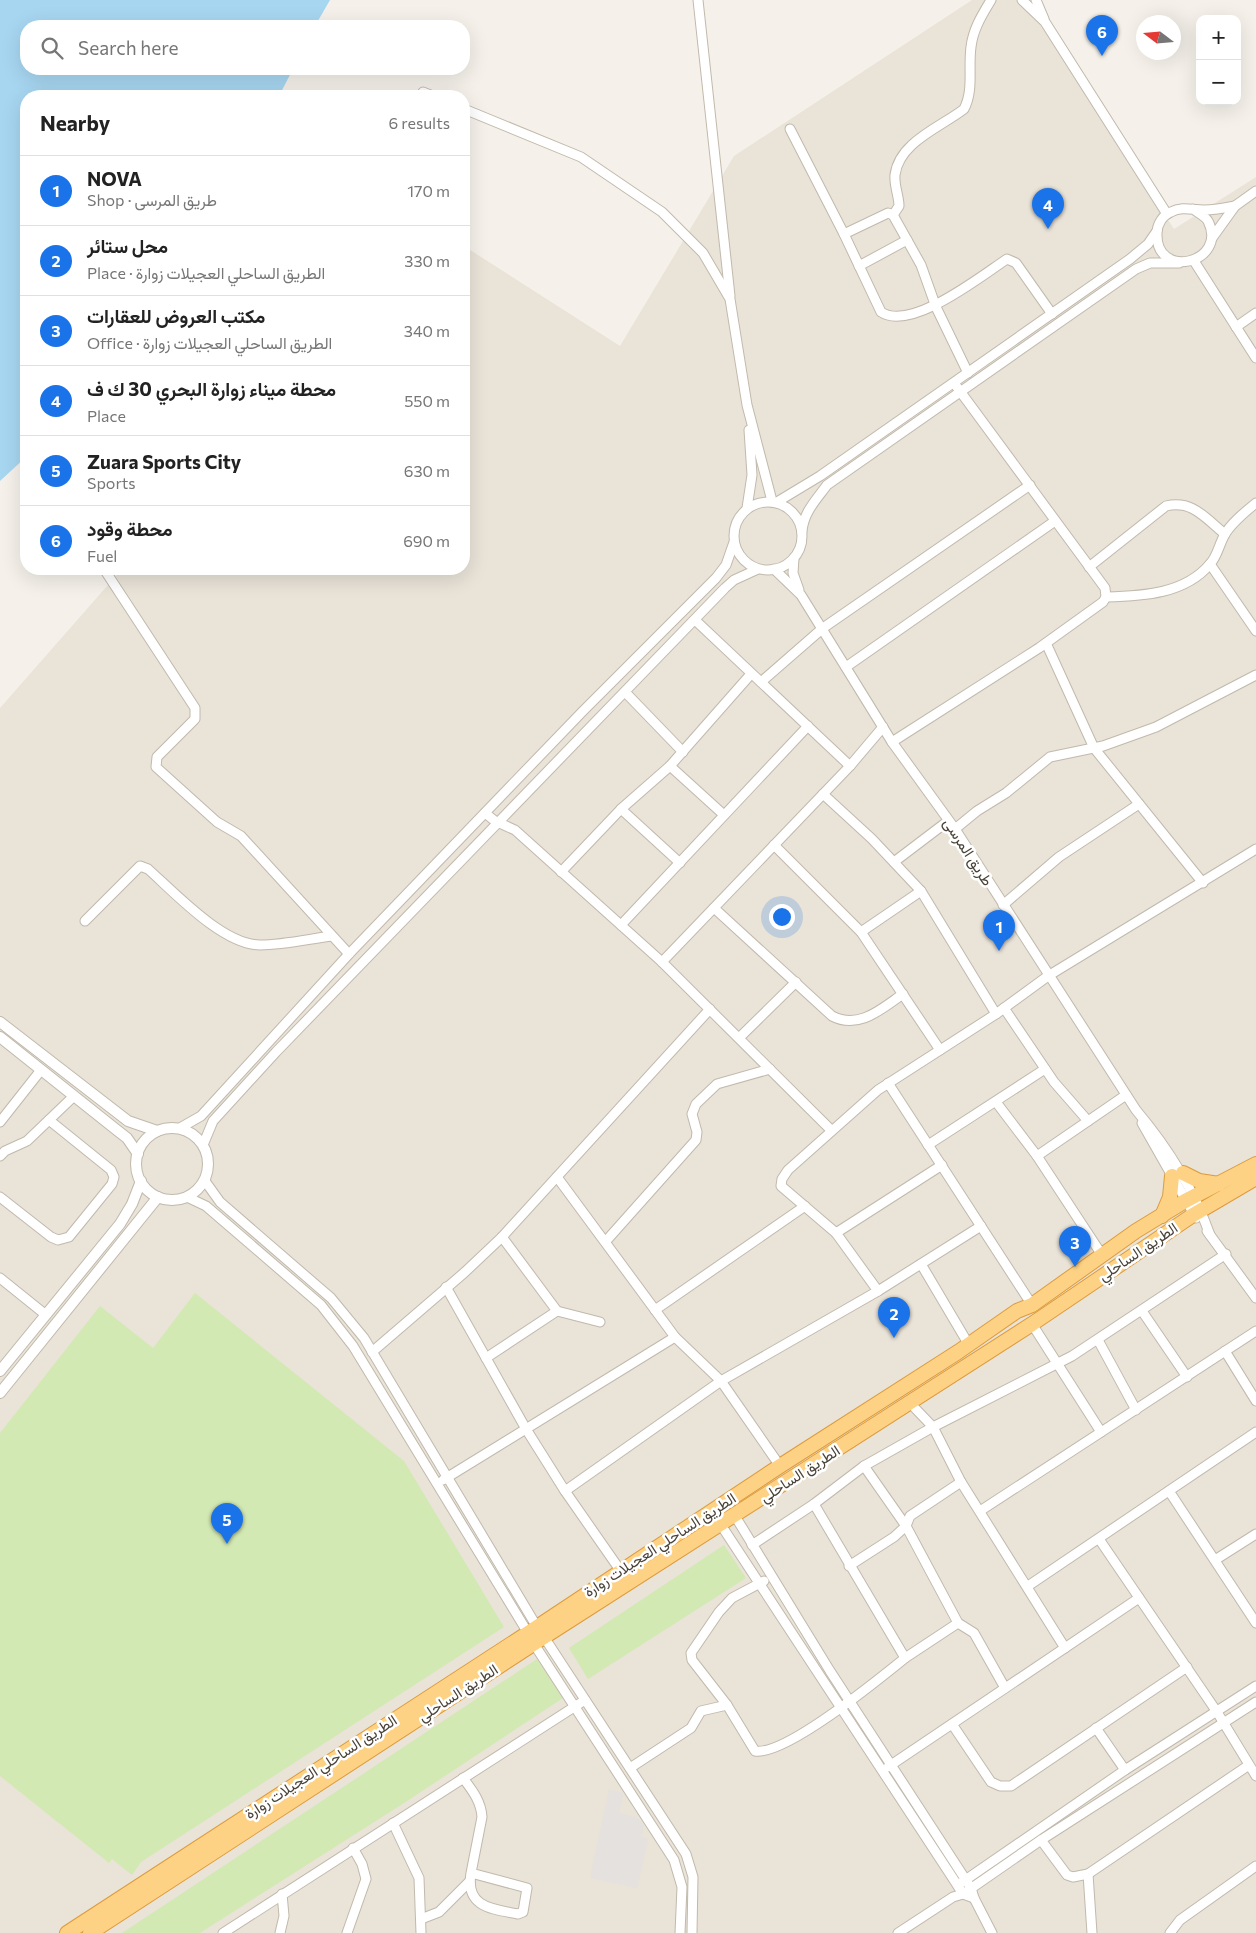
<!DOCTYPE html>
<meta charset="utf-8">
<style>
body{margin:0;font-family:Commissioner,Vazirmatn,sans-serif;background:#f2f2f2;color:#222}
.controls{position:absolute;right:15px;top:15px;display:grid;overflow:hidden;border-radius:10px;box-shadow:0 5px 20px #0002}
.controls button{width:45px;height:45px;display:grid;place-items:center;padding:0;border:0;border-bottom:1px solid #e0e0e0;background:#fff;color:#222;font:25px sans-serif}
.compass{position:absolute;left:1136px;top:15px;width:45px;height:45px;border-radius:50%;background:#fff;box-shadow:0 5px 20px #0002;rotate:286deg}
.you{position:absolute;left:781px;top:916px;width:18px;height:18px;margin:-12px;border:4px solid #fff;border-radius:50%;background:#1a73e8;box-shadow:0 0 0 8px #1a73e833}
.badge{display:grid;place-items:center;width:32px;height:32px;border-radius:50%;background:#1a73e8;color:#fff;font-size:16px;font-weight:700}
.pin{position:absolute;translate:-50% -41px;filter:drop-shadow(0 1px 2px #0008)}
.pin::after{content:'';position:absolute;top:26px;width:18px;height:15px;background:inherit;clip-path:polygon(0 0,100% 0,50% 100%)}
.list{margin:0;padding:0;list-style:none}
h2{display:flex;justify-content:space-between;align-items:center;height:65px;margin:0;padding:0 20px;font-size:21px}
h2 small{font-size:16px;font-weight:400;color:#767676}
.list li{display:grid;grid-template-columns:32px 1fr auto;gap:15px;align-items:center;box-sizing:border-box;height:70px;padding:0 20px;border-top:1px solid #e0e0e0}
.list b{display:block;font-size:19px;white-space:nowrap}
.list p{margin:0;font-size:16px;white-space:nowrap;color:#767676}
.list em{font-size:16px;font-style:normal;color:#767676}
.icon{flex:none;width:28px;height:28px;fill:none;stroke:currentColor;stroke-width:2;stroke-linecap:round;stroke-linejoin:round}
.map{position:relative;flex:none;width:1256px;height:1933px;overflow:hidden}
.search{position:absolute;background:#fff;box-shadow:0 5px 20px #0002;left:20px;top:20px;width:450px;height:55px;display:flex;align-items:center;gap:12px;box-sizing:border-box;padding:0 18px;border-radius:20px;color:#767676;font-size:19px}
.panel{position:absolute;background:#fff;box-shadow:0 5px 20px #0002;left:20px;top:90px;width:450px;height:485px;border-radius:20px}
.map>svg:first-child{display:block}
</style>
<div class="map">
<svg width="1256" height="1933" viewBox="0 0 1256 1933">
<rect width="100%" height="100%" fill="#f5f1ea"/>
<polygon fill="#e9e3d8" points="972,0 1018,0 1040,24 1174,229 1256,177 1256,1933 0,1933 0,708 122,569 464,569 464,246 620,346 734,156"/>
<g fill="#d3e9b3">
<polygon points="195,1293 404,1461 504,1627 141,1862 132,1875 112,1859 109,1863 0,1776 0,1433 100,1306 153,1348"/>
<polygon points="724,1545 746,1578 588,1679 569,1648"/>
<polygon points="537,1659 563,1698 401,1805 200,1933 122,1933"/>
</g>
<polygon fill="#e4e1de" points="609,1790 623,1793 619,1813 635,1817 640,1821 644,1826 641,1837 648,1839 637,1888 590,1878"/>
<polygon fill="#a7d6f1" points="0,0 330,0 315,26 26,26 26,69 293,69 279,96 26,96 26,457 0,481"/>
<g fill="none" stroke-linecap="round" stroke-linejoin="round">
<g stroke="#c1b9ac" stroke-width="11">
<g id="minor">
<polyline points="698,0 730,296"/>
<polyline points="1022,0 1045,22 1167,214"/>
<polyline points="1036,0 1044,19"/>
<polyline points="423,92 433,96"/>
<polyline points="464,109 581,157 662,212 703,253 730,299 747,405 772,501"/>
<polyline points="790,129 844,234"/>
<path d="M1193,209C1197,212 1205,216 1208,221C1229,263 1155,281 1157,233C1157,224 1163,215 1171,212C1182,206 1192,210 1204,210C1214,210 1225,208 1235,206"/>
<path d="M893,215L899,206C899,196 894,186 895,175C899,142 941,127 964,109C974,90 968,68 971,47C973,29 982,15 991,0"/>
<polyline points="1212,238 1235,206 1256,191"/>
<polyline points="1194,261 1256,358"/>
<polyline points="859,266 907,240"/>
<polyline points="1236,327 1256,313"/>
<path d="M968,373L936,307L921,265L893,215L888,213L844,234L881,312C911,332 981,276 1007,259L1016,263L1052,314"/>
<circle cx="768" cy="536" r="34"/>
<polyline points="777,502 820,476 1130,259 1148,244 1157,231"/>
<polyline points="747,508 752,475 749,430"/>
<path d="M802,532C803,513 816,500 827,485L1136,269L1150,263H1179"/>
<polyline points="794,558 793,573 799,590"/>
<polyline points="1210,564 1256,631"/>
<path d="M1089,567L1166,506C1193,500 1205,518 1225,534"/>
<polyline points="104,569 195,708 195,719 157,757 156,767 217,822 241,836 349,954"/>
<path d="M774,569L801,595L892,742L955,829L1136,1110C1168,1148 1193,1187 1210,1235"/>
<path d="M1106,597C1143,596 1185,594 1210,564C1217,557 1219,545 1224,536C1230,524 1245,512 1256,503"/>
<polyline points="695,620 850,766"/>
<polyline points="1046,643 1094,748 1203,883"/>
<polyline points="846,667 1055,521"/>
<polyline points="761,682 823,628 1030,485"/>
<polyline points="625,692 683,752"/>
<polyline points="892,742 1039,648 1103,602 1106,597 1105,588 954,383"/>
<polyline points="670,766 724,815"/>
<polyline points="823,794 872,839 921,891 996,1014"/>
<polyline points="621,809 680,863"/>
<polyline points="485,813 495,821 515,830 662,962 831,1130"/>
<polyline points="955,829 977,811 1006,793 1050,757 1103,746 1156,727 1256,675"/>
<polyline points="774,845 861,932 940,1050"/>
<polyline points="894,862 948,821"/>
<polyline points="561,872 621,809 670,766 751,674"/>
<polyline points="1003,905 1059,857 1139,804"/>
<path d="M714,908L832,1016C859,1030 881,1009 903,994"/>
<path d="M85,921L140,866L148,869C175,893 223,945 260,945C284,945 309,939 332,936"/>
<polyline points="621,925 808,726"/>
<polyline points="861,932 921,891"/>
<polyline points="662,962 850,766 883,727"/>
<polyline points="1004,1008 1054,1082 1088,1121"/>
<polyline points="739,1038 796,982"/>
<polyline points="888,1083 1032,1305"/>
<polyline points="996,1102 1037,1156 1102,1255"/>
<polyline points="0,1122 41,1070"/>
<polyline points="1142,1123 1196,1218"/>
<polyline points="180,1128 201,1116 349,954 582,712 716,578 726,565 734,542"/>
<polyline points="203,1145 213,1121 276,1052 725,588 734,580 758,569"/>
<polyline points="928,1145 1045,1069"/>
<polyline points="0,1156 5,1151 27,1141 74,1096"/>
<polyline points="1037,1156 1126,1095"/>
<polyline points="557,1177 675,1337 721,1381 780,1466"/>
<polyline points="205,1181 220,1202 331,1298 364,1338 537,1627"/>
<polyline points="0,1197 51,1237 58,1240 69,1237 112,1184 114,1177 111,1170 49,1120"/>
<polyline points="187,1197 206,1206 321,1305 353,1346 528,1633"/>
<polyline points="1207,1231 1256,1298"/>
<polyline points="836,1233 942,1165"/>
<polyline points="502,1237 557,1311"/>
<polyline points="606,1241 696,1140 697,1132 692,1114 696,1104 717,1084 770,1069"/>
<polyline points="921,1264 969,1345"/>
<polyline points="0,1278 46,1315"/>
<polyline points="446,1287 526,1429 565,1491 620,1570"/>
<polyline points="878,1291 836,1233 781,1186 782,1179 788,1170 878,1090 996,1014 1048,976 1256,849"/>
<polyline points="655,1310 805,1206"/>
<polyline points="1142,1311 1187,1377"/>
<polyline points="1032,1324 1101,1432"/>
<polyline points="1098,1340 1136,1410"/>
<polyline points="1225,1351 1256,1401"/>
<polyline points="372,1352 465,1272 502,1237 710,1009"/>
<polyline points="486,1358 557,1311 600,1322"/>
<polyline points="910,1403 933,1427 961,1482 1065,1648"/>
<polyline points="864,1466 906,1526 958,1623 974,1633 1005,1688"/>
<polyline points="443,1480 675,1337"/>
<polyline points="565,1491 721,1381 878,1291 981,1226"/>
<polyline points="1169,1491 1256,1623"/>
<polyline points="980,1511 1256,1331"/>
<polyline points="735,1516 830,1671 971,1888 974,1898 992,1933"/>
<polyline points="721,1525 954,1880 963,1894 974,1898"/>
<polyline points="1099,1539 1217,1712 1256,1776"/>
<polyline points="752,1545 814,1504 864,1466 933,1427 1072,1356 1226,1254"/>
<polyline points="1215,1560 1256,1534"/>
<polyline points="849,1566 894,1537 906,1526 910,1516 961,1482"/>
<polyline points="1028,1586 1256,1432"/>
<polyline points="544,1637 686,1854 693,1877 692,1933"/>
<polyline points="534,1644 674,1860 682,1887 680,1933"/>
<polyline points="905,1658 958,1623"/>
<polyline points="727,1705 692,1660 691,1653 719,1612 732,1598 764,1581"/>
<polyline points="952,1724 991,1782 1000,1786 1011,1786 1187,1667"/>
<polyline points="1096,1728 1125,1770"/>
<polyline points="888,1767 1139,1598"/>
<path d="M630,1768L691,1728L701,1711L727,1705L755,1751C785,1756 879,1679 905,1658L814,1504"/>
<path d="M463,1778C472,1790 481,1801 482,1817L471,1873C465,1908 493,1909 518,1914L523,1912L527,1888L471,1873"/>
<polyline points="393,1823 419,1878 421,1933"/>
<polyline points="1041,1840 1067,1875 1073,1877 1088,1874 1249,1765"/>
<polyline points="1088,1874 1092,1933"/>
<polyline points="961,1883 1125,1770 1256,1686"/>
<polyline points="421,1919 439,1912 470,1881"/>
<polyline points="223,1933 585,1700"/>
<polyline points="280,1933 284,1916 282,1894"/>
<polyline points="347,1933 366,1879 362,1864 353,1848"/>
<polyline points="898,1933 953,1897 963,1894 1041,1840 1256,1702"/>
<polyline points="1170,1933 1180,1920 1256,1866"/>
</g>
</g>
<g stroke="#c1b9ac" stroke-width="12">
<g id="tertiary">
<polyline points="0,1022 128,1121 157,1131"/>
<polyline points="0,1037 118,1131 127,1138 138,1154"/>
<circle cx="172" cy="1164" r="36"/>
<polyline points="0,1371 120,1224 132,1204 141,1181"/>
<polyline points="0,1393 158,1197"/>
</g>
</g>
<g stroke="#dd9b3c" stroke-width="16">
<g id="trunk">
<polyline points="1183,1173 1199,1181 1219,1184"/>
<polyline points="1162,1216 1170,1197 1172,1176"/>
<polyline points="67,1933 528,1633 780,1466 958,1352 1017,1311 1032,1305 1136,1231 1185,1201 1256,1164"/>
<polyline points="90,1933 544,1637 1032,1324 1193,1215 1256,1178"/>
</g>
</g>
<use href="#minor" stroke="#fff" stroke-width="9"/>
<use href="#tertiary" stroke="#fff" stroke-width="10"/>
<use href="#trunk" stroke="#fed284" stroke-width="14"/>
</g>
<g text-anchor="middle" stroke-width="5" stroke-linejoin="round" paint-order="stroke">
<g font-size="15" fill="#494238" stroke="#fff">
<text transform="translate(968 852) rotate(57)" y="5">طريق المرسى</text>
<text transform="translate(1138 1252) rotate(-34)" y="5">الطريق الساحلي</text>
<text transform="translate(800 1474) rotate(-33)" y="5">الطريق الساحلي</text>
<text transform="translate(660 1545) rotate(-33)" y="5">الطريق الساحلي العجيلات زوارة</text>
<text transform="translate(458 1693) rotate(-33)" y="5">الطريق الساحلي</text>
<text transform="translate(321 1767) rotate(-33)" y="5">الطريق الساحلي العجيلات زوارة</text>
</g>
</g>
</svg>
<div class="controls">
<button>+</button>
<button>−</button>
</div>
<svg class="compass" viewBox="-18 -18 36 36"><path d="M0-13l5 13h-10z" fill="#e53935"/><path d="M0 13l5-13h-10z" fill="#767676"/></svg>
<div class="you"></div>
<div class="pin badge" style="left:999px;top:951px">1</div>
<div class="pin badge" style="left:894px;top:1338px">2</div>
<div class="pin badge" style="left:1075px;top:1267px">3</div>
<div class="pin badge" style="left:1048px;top:229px">4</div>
<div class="pin badge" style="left:227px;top:1544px">5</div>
<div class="pin badge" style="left:1102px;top:56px">6</div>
<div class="search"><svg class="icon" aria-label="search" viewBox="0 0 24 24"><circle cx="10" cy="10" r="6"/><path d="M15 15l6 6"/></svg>Search here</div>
<section class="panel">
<h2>Nearby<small>6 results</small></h2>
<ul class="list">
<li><span class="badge">1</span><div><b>NOVA</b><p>Shop · طريق المرسى</p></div><em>170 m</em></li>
<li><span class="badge">2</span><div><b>محل ستائر</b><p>Place · الطريق الساحلي العجيلات زوارة</p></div><em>330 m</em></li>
<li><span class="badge">3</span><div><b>مكتب العروض للعقارات</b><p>Office · الطريق الساحلي العجيلات زوارة</p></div><em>340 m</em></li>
<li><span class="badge">4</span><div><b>محطة ميناء زوارة البحري 30 ك ف</b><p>Place</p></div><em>550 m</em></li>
<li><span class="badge">5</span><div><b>Zuara Sports City</b><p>Sports</p></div><em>630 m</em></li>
<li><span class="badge">6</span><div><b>محطة وقود</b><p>Fuel</p></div><em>690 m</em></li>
</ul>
</section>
</div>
